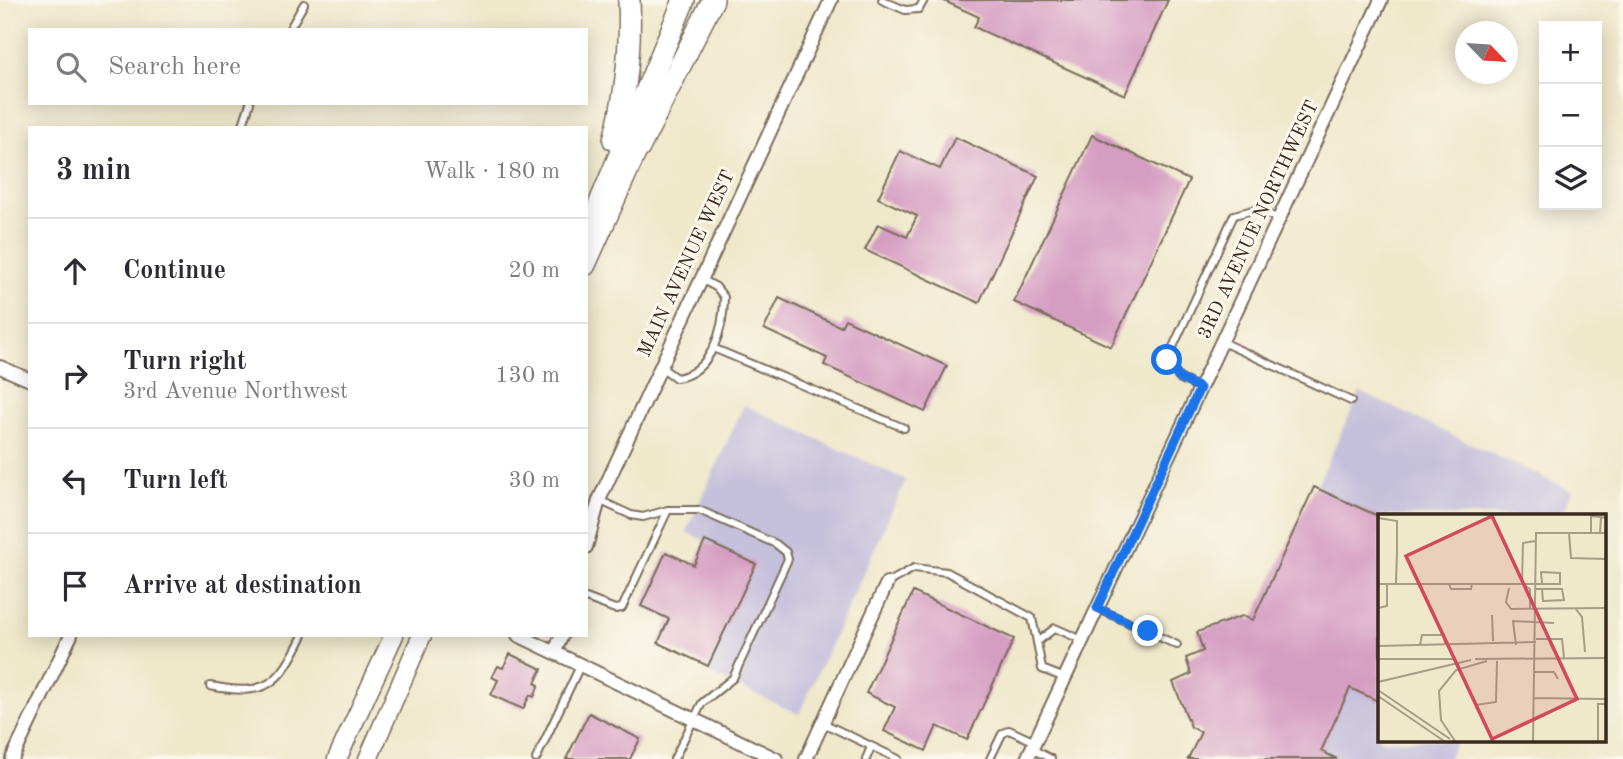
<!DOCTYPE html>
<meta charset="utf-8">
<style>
body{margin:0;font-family:"Old Standard TT",serif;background:#f2f2f3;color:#2b2b33}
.controls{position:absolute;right:21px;top:21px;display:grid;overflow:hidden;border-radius:0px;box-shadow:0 4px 18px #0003}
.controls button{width:63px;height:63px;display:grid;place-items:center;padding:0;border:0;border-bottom:2px solid #e1e1e2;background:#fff;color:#2b2b33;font:35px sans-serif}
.compass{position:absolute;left:1455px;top:21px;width:63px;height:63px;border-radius:50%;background:#fff;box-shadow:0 4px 18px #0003;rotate:115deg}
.stop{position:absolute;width:21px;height:21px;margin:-16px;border:5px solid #1a73e8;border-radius:50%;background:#fff}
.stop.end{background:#1a73e8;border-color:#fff;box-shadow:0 2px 7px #0008}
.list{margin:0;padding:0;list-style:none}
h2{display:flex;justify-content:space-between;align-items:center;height:91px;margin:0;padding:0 28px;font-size:30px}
h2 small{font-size:23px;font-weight:400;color:#7c7c81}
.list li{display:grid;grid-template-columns:46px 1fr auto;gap:21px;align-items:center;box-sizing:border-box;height:105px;padding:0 28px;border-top:2px solid #e1e1e2}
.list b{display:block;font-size:26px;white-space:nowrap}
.list p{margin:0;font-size:23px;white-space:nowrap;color:#7c7c81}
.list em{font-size:23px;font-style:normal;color:#7c7c81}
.icon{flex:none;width:38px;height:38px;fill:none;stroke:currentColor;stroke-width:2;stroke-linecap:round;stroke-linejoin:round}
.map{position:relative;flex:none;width:1623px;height:759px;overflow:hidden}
.search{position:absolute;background:#fff;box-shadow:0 4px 18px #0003;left:28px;top:28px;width:560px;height:77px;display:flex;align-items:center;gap:18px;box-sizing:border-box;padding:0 24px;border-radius:0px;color:#7c7c81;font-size:26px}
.panel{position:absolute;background:#fff;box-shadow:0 4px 18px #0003;left:28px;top:126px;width:560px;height:511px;border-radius:0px}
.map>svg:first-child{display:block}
</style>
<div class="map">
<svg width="1623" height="759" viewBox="0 0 1623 759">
<rect width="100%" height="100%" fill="#fbf7ec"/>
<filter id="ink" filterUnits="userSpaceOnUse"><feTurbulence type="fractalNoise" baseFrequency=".0143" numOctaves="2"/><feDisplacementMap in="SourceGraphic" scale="14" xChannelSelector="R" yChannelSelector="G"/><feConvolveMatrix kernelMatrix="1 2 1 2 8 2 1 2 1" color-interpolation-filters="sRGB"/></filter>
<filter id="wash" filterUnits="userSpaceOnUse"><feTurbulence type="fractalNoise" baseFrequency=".00686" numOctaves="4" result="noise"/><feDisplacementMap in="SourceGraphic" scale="28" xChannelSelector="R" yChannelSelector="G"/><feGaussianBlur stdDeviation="1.57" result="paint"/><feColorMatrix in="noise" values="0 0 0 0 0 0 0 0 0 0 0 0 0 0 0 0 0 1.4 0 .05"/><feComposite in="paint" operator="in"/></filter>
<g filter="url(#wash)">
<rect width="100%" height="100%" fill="#efe8cb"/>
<g fill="#c5c0db">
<polygon points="1360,392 1572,491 1561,516 1380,516 1380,740 1457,740 1448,759 1190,759"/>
<polygon points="744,405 906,480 799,714 704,671 756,564 686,532"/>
</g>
<g id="blocks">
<g fill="#d59dc2">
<polygon points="942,0 1168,0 1125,95 974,27 979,17"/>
<polygon points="1092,135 1189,180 1111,347 1014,302"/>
<polygon points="955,137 1038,176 979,303 865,250 878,224 907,237 917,216 878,198 900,151 940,169"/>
<polygon points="779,298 841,327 845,319 947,366 925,412 824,365 827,358 764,329"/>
<polygon points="1314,487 1380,517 1380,702 1350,688 1321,751 1337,759 1188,759 1201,732 1191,727 1173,682 1191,674 1186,658 1203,651 1197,632 1242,616 1253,620"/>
<polygon points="705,541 756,564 708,666 658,643 669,619 641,606 666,552 694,565"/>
<polygon points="913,592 1014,639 967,740 937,726 926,751 884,731 895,707 866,693"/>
<polygon points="510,654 542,669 535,683 539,685 534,697 530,695 523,709 491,695 498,680 492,677 498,666 503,668"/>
<polygon points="589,713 640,739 630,759 566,759"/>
</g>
</g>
</g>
<g filter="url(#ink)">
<use href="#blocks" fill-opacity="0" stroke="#7a6c5b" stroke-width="2"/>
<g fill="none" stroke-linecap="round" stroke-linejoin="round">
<g stroke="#7a6c5b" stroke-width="10">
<g id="service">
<polyline points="882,0 905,10 919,9 924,0"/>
<polyline points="289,30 304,4"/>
<polyline points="242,128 250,103"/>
<polyline points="1222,342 1351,401"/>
<polyline points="713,348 904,428"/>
<path d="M661,367L676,378C712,373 724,328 724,297L716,287L701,279"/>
<polyline points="1200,388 1179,378 1167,360 1234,215 1257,209 1279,219"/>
<polyline points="599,500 631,515 643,517 668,510 699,510 776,544 786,552 788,559 733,678 702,703 674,759"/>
<polyline points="887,583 914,568 947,572 1032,618 1037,642"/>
<polyline points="586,598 615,609 622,608 668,510"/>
<polyline points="1097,608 1177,645"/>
<polyline points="1065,678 1042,669 1037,642 1055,628 1082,640"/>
<path d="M210,686C267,697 279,685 303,635"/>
<polyline points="823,723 898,759"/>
<polyline points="1032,749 1051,759"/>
<polyline points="536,759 580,666"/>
<polyline points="866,759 871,747"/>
<polyline points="990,759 1002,734 1009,730 1035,742"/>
</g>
</g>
<g stroke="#7a6c5b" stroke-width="16">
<g id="minor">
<polyline points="0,367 30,380"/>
<polyline points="586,547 599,500 831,0"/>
<polyline points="518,635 776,759"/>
<polyline points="555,651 562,635"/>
<polyline points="12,759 71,635"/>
<polyline points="806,759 887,583"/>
<polyline points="1027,759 1381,0"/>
</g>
</g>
<g stroke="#7a6c5b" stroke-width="21">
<g id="primary">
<polyline points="586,266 639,148"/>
<polyline points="337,759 394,635"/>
<polyline points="368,759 422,635"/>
</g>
</g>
<g stroke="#7a6c5b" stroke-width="24">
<g id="motorway">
<path d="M614,140C626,95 631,47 629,0"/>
<polyline points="639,148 713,0"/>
<polyline points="589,229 684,0"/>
</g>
</g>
<use href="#service" stroke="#fff" stroke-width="6"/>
<use href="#minor" stroke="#fff" stroke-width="12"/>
<use href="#primary" stroke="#fff" stroke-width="18"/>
<use href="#motorway" stroke="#fff" stroke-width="21"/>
</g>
</g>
<g fill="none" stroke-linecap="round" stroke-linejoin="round" filter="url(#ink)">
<polyline stroke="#1a73e8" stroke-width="9" points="1148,631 1097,608 1200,388 1179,378 1167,360"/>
</g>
<g text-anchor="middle" stroke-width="6" stroke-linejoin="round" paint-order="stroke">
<g font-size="19" fill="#3b2a1e" stroke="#fbf7ec">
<text transform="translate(1257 219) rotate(-65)" y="7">3RD AVENUE NORTHWEST</text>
<text transform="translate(685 263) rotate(-65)" y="7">MAIN AVENUE WEST</text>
</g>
</g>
<g transform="translate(1378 514)">
<rect width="228" height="228" fill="#efe8cb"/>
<path fill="none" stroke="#a79c86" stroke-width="2" d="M0,4L19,7V39M191,19L193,44L228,45M213,19V2L223,3M222,19L223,3L228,4M18,66L19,39L18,70M143,69L152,75V94M144,69L145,29L158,27M0,70H182V59L163,58L164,69M71,70L73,75H93L94,69M131,74L128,88L133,95L228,94M158,75H184L186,86L165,87L164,75M0,94L9,92V70M197,94L204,103L207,138M114,101L115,127M158,125H184L186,144M42,131L44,121H66L67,131M138,131L135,107L176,109M0,132L158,128M0,145H75M97,145L228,144M157,158H176L180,165M0,168L93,146M0,176L72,225M0,182L66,227M155,184L228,185M98,191L118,188L119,147M77,227L63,206L61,177L78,156L109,147M155,227L158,19H228M220,227V190H228"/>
<path fill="#d1495b" fill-opacity="0.15" stroke="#d1495b" stroke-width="3.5" d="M114,2L199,185L114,225L28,42Z"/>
<rect width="228" height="228" fill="none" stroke="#3b2a1e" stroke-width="3.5"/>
</g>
</svg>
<div class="controls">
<button>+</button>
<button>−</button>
<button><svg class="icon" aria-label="layers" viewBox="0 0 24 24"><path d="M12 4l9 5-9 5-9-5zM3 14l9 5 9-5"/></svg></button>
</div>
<svg class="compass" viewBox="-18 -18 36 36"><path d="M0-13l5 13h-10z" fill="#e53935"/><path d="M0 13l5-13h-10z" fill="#7c7c81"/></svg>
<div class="stop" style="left:1167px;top:360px"></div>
<div class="stop end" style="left:1148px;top:631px"></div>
<div class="search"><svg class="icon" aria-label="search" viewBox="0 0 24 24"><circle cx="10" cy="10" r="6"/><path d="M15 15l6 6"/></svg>Search here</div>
<section class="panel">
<h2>3 min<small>Walk · 180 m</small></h2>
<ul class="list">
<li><svg class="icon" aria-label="ahead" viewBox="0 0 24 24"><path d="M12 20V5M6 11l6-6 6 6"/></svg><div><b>Continue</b></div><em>20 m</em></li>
<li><svg class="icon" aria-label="right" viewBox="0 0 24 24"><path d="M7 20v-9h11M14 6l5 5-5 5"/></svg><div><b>Turn right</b><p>3rd Avenue Northwest</p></div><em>130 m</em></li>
<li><svg class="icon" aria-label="left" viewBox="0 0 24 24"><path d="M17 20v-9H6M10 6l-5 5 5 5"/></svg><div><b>Turn left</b></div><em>30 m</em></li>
<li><svg class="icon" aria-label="arrive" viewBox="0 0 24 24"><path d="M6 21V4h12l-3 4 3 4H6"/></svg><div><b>Arrive at destination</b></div></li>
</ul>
</section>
</div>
